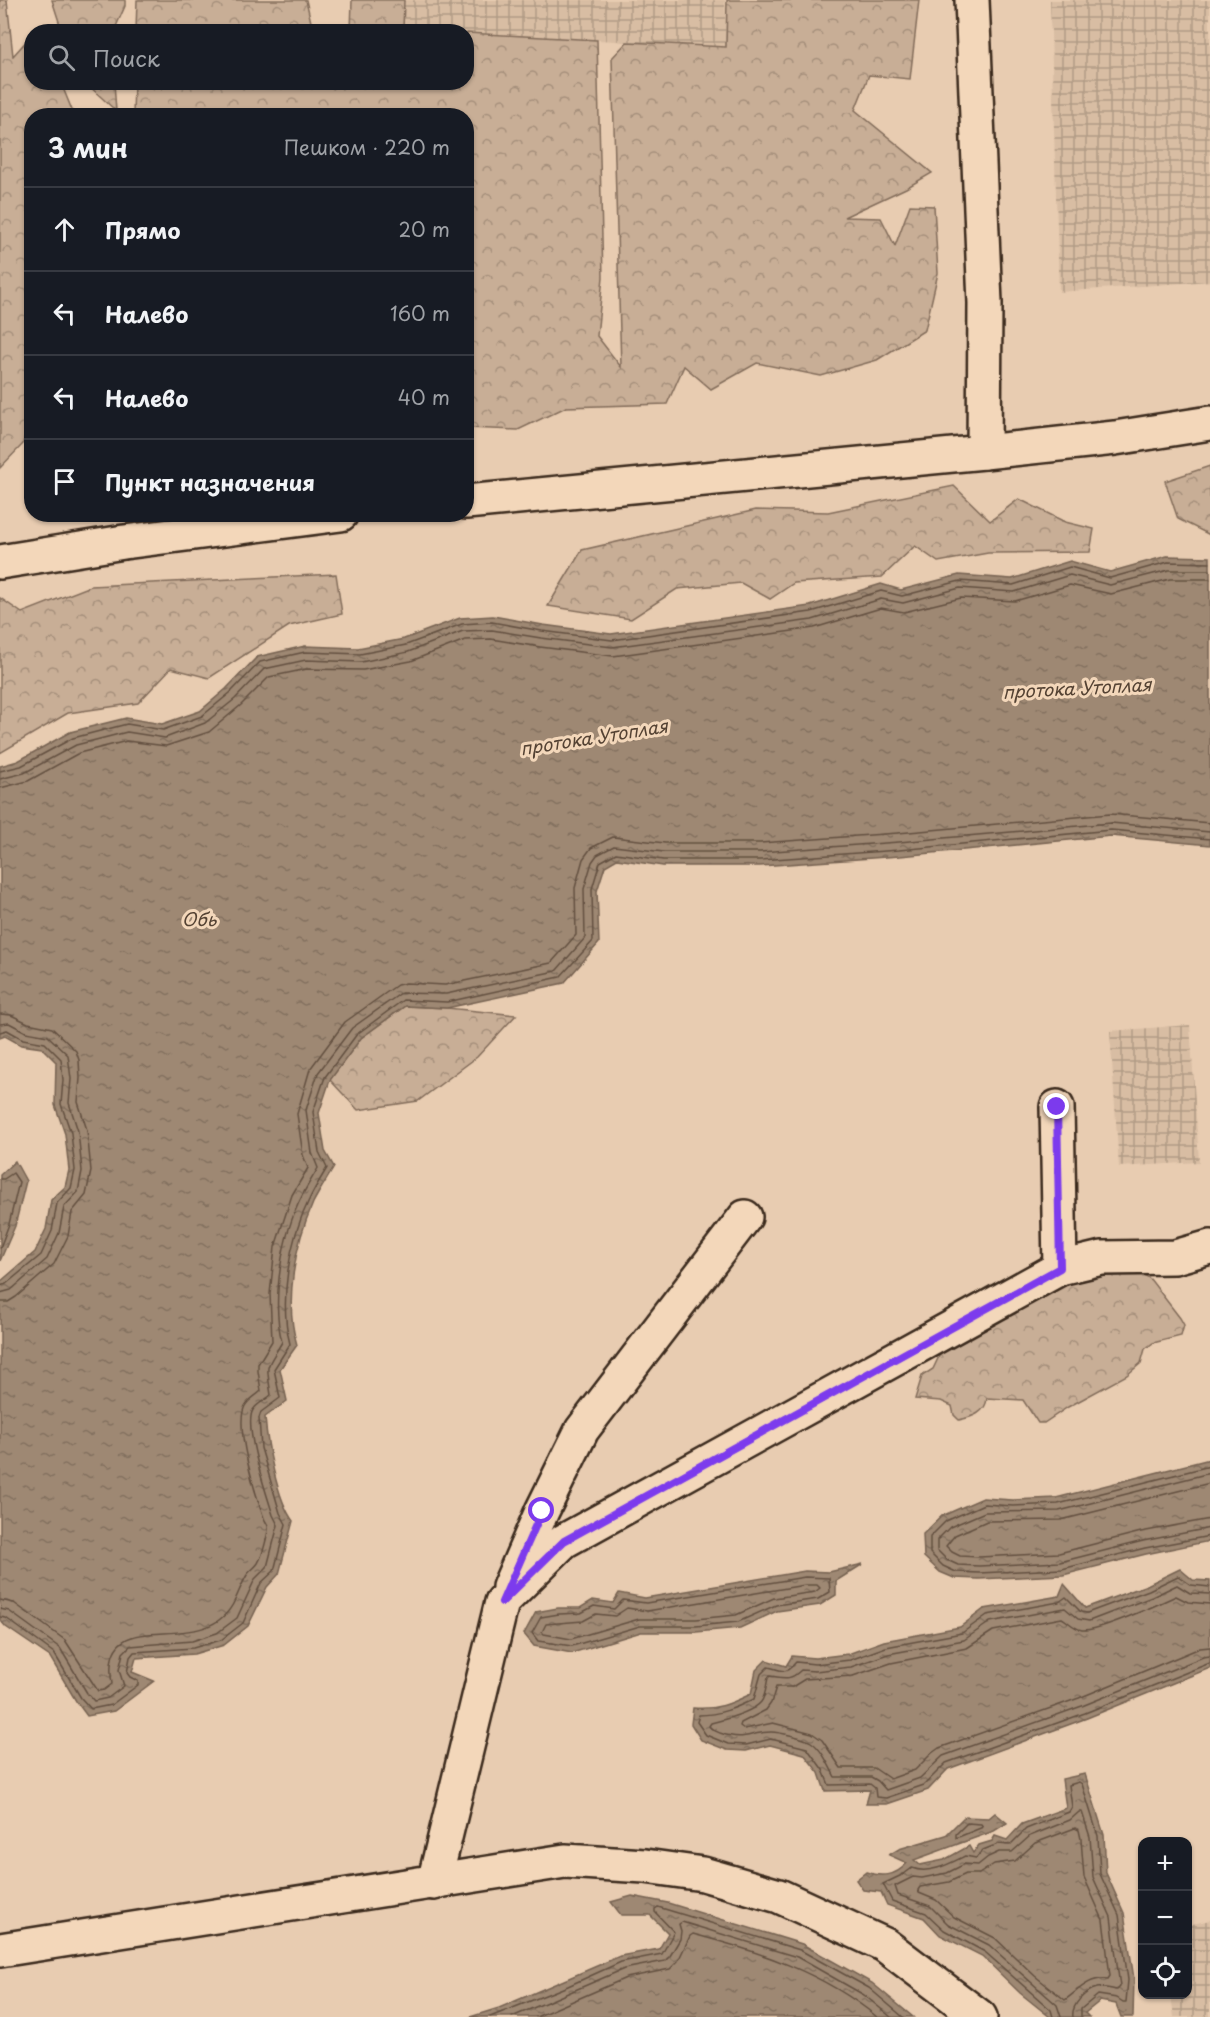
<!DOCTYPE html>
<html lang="ru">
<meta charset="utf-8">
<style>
body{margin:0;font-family:"Playpen Sans",sans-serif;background:#242831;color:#f1f3f6}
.controls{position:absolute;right:18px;bottom:18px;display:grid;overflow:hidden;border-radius:12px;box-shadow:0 2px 4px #0004}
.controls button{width:54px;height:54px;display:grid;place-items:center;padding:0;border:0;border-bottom:2px solid #363941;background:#171b24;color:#f1f3f6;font:30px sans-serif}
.stop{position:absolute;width:18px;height:18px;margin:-14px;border:4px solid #7c3aed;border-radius:50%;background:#fff}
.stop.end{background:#7c3aed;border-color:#fff;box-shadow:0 2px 6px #0008}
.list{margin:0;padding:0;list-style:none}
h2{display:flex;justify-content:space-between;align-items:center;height:78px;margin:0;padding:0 24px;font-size:26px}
h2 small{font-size:20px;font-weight:400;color:#9ea1a6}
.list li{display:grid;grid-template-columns:39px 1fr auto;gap:18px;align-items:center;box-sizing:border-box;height:84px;padding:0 24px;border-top:2px solid #363941}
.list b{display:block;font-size:22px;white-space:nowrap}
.list em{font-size:20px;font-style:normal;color:#9ea1a6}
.icon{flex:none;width:33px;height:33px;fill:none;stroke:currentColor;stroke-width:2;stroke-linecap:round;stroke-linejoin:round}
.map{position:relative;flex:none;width:1210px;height:2017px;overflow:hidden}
.search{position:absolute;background:#171b24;box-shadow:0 2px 4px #0004;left:24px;top:24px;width:450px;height:66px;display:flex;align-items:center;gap:15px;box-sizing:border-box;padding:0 21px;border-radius:24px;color:#9ea1a6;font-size:22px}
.panel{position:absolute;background:#171b24;box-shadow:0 2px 4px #0004;left:24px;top:108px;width:450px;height:414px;border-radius:24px}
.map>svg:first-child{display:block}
</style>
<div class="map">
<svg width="1210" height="2017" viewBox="0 0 1210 2017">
<defs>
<pattern id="industrial-grid" width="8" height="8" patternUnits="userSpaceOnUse" patternTransform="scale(1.5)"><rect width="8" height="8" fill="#d8bda3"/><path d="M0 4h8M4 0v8" fill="none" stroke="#b09a84"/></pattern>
<pattern id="forest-crowns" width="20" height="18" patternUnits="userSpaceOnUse" patternTransform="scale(1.5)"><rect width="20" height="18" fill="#c8ae96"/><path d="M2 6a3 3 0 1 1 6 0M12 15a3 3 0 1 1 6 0" fill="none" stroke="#a48e7a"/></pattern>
<pattern id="water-ripples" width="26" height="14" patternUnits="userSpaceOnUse" patternTransform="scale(1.5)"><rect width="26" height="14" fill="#9e8873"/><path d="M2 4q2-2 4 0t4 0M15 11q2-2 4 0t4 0" fill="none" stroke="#826f5e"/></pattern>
</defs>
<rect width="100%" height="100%" fill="#e8ccb1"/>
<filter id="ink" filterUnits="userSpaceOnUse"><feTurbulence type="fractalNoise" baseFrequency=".0167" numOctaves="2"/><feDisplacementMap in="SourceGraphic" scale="12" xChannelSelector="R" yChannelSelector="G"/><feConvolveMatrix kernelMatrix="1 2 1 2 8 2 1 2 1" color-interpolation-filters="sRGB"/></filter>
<g filter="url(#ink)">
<g fill="url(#industrial-grid)">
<polygon points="404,0 725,0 726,47 467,33 466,32 403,30"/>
<polygon points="1050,0 1210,0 1210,281 1059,292"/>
<polygon points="1190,1025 1199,1162 1119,1167 1110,1031"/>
<polygon points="1210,1920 1210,2017 1174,2017 1171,1995 1188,1994 1188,1925"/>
</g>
<g fill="url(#forest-crowns)" stroke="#826c5a" stroke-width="1.5">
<polygon points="0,0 7,0 13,56 31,36 32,82 61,83 74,115 32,116 31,408 23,444 0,468"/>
<polygon points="52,0 125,0 125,6 114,31 62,31"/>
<polygon points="137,0 306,0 313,31 136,31"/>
<polygon points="352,0 404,0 403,30 430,31 351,31"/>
<polygon points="727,0 919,0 910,79 869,75 855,110 932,173 906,188 844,217 881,218 895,246 910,205 934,206 938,273 925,330 877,360 821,376 757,363 711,389 684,366 667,404 566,407 518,430 467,428 466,116 133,115 134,83 466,82 467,33 597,40 603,277 597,336 621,367 612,58 627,42 726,47"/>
<polygon points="86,83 114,83 116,111"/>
<polygon points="1210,466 1210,535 1178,519 1165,481"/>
<polygon points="954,486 990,521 1019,499 1065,522 1094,529 1090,552 988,553 938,562 915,546 882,577 794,583 770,599 741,583 677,589 631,619 548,606 582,550 756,510 828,512"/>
<polygon points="336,574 342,614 289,626 209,678 171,668 138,703 68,713 0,753 0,598 22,613 91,586"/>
<polygon points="405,1006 447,1008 516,1015 477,1057 418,1101 358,1110 330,1080 361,1038"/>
<path d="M1100,1271L1140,1272L1150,1279L1180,1318L1184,1325L1181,1336L1153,1343L1145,1349L1141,1363L1127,1375L1068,1407L1044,1423H1038L1023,1400L987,1398C986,1413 972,1417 959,1420L954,1415L952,1406L941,1401L915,1399L922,1376L933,1369L941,1352L997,1305Z"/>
</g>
<g fill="url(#water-ripples)" stroke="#766251" stroke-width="1.5">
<path d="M1167,556L1210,557V845L1111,836L900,856L760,866H663L617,859L605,866L597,891L599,943L564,983L447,1008L405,1006L361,1038L330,1080L319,1113L325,1151L334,1167C327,1179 319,1191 313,1203C295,1244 284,1301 297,1345L280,1369L287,1401L265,1417C267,1444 277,1500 293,1521L279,1574L267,1587L248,1626L224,1645L194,1654L136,1658L132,1672L154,1681L114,1711L87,1716L76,1701L50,1657L6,1627L0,1620V1282L35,1252L46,1229L51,1200L65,1187L69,1170L65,1134L55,1105L56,1062L42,1048L21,1045L5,1036L0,1038V766L18,761L70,732L126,718L162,724L200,711L226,689L257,657L305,646L358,648L404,639L460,618L493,616L543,625L611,634L810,606L881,584L901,590L959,575L1012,579L1070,561L1110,572Z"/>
<polygon points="15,1161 26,1181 15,1226 0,1261 0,1175"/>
<polygon points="1210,1459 1210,1541 1146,1554 1063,1575 979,1579 954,1578 940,1572 924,1557 923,1534 942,1516 983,1498 1013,1500 1056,1498"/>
<polygon points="863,1564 836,1581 836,1595 820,1605 777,1611 740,1628 696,1632 641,1632 572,1653 534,1646 524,1634 536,1612 558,1608 580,1608 593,1600 613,1603 619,1593 645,1598 805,1571 829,1572"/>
<path d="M1180,1569L1193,1580L1210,1581V1668L1087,1718L948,1769L928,1790L887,1804H866L870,1790L825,1791L819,1773L804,1754L770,1745L746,1751L727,1750L701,1740L691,1724L693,1708C717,1710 730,1704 751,1694L756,1670L766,1660L786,1666L792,1656L815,1658L848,1654L884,1641L960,1627L984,1609L1059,1596L1064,1584L1085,1608L1147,1585Z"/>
<path d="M1085,1774L1104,1835L1106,1873L1124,1913L1134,1979L1133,2017H1121L1116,2004L1100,2001L1085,2013L1089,2017H1050L1020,1993L982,1956L940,1935L924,1918L887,1905L881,1892L863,1890L856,1880L866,1872C882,1877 895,1877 907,1863L889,1855L899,1849L946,1835L964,1817L989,1818L995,1813L1007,1823L994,1831L914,1860L920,1865L944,1860L969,1846L973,1853L979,1845L992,1841L995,1836L1007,1840L1022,1824L1066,1808L1062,1779Z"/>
<polygon points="632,1896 668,1903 802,1944 872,1983 913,2017 470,2017 499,2008 620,1956 659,1949 668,1933 650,1915 621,1915 611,1902"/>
</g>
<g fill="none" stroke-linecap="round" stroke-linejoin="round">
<g stroke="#635040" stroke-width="1.5">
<polyline points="0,771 21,766 73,738 127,724 163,730 202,716 230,693 260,662 305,652 360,654 406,645 462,624 492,622 542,631 612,640 811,612 881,591 902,596 960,581 1013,585 1070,567 1110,578 1168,562 1210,563"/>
<polyline points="0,779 24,773 76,745 127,732 165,738 205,723 235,699 264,669 306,660 361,662 408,652 463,631 492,630 541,638 612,647 812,620 881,599 903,603 960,588 1014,592 1070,575 1110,585 1169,570 1210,570"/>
<polyline points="0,788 28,781 79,753 127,741 166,746 209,732 241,705 269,677 307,669 363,670 411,661 465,640 491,639 540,647 613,656 814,628 881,608 904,612 961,598 1015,601 1070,585 1111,594 1170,579 1210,579"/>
<polyline points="0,1014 11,1015 28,1023 52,1028 76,1051 79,1060 80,1078 78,1102 87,1130 91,1171 86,1195 72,1212 68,1236 54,1264 16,1297 8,1302 0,1302"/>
<polyline points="0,1024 9,1023 26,1032 48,1036 68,1055 71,1079 69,1103 78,1131 82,1171 78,1192 64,1207 59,1233 47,1259 11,1290 0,1293"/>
<polyline points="0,1032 7,1030 23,1039 45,1043 61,1059 63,1080 61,1104 71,1133 75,1170 71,1188 57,1203 52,1231 41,1255 6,1284 0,1286"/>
<polyline points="0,1179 4,1179 13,1173 19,1182 9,1224 0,1248"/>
<polyline points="1210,1466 1058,1504 1013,1506 984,1504 946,1521 930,1537 930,1553 943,1566 956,1572 979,1573 1062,1569 1145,1548 1210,1536"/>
<polyline points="1210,1473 1059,1511 985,1512 950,1527 937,1540 937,1550 947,1560 958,1565 979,1566 1060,1562 1143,1541 1210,1528"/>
<polyline points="1210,1483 1061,1520 987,1521 955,1535 946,1546 952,1552 960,1556 979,1557 1059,1553 1141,1532 1210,1519"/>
<polygon points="805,1577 829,1578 830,1592 818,1599 776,1605 738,1622 696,1626 640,1626 572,1646 538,1641 532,1633 541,1617 559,1614 581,1613 594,1606 614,1609 623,1600 646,1603"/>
<polygon points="805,1585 817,1585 820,1588 815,1592 774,1598 736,1615 696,1619 639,1619 571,1639 544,1634 542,1632 546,1624 583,1621 596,1614 615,1616 627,1608 647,1611"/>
<path d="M1210,1587L1191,1585L1178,1576L1149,1590L1087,1613L1081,1612L1066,1597L1059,1602L987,1615L962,1633L886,1647L850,1660L815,1664L796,1662C784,1676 784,1670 768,1667L761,1674L754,1699C736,1708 719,1715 699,1715L697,1722L706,1735L728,1744L746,1745L771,1739L807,1748L823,1770L829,1785L870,1784L875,1788L876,1797L886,1798L924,1785L946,1763L1085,1713L1210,1663"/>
<path d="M1210,1594L1190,1593L1177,1585L1152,1597L1089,1621L1078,1619L1065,1608L990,1622L964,1640L888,1654L851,1667L815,1671L801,1670C790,1681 784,1678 770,1676L768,1678C766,1685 766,1696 761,1702C753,1712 723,1720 711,1723L709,1726C712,1730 715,1731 720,1733C746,1742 749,1732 771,1732C779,1732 805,1738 811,1742C822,1749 829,1766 835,1777H871L878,1781L886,1790L920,1778L943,1756L1082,1706L1203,1657L1210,1656"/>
<path d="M0,1600L14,1603L65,1640L98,1691L104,1690L112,1684C98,1595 205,1666 235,1600C239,1592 242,1583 247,1575C250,1570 257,1567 259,1561C262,1557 269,1531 268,1526C267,1523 265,1521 264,1518C256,1496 234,1426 245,1406C249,1399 256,1396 261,1391L258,1371V1364L272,1341L270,1294L275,1247L292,1195L308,1168L303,1155L297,1114L310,1069L345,1022L397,985L406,983L445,985L551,963L576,935L575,888L583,859L591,848L613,837L665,843H760L898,833L1110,814L1210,823"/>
<path d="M1210,1604L1188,1602L1176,1596C1159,1604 1097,1632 1082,1630C1073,1628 1069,1622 1062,1618L993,1631L967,1648L891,1663L853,1676L805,1679L792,1687H776L771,1703L766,1710L741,1723L740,1726L744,1729L773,1723L812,1733L822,1740L841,1768H874L890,1779L915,1770L932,1753L939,1748L1079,1698L1200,1648L1210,1647"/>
<path d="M0,1609L9,1611L60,1648L87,1693L94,1701L108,1698L124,1686L119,1670L123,1653L130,1646L192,1641L217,1633L237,1618L255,1579L267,1567L278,1525L273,1515C267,1495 243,1426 253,1410C257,1403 266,1400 271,1395C266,1361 265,1371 282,1342C271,1300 282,1235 302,1196C307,1186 313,1177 318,1168L312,1153L306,1110L318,1073L352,1028L401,993L446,994L556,971L585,938L584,889L592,862L597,855L614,846L664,852H760L899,842L1111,823L1210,832"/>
<path d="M0,1617L6,1618L54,1653L81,1698L91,1709L111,1705L138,1685V1681L130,1677L127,1673L130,1657L134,1652L193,1648L221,1640L243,1623L261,1583L274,1571L286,1524L280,1513L261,1448L259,1418L261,1412L280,1398L274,1369L290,1344C279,1301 289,1240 309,1200C314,1189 321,1178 327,1168L319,1152L313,1112L325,1077L357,1034L403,1000L447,1002L560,977L593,941L592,889L600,862L616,853L663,860H760L899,850L1111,830L1210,839"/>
<polygon points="967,1823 981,1824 983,1827 956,1838 956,1834"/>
<path d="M1075,1828L1079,1830L1081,1839L1084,1877L1103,1920L1110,1976L1108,1979C1089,1977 1079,1990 1065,2000L1035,1976L995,1938L954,1917L936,1900L919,1893L918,1890L920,1887L949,1882L966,1874H979L994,1864L1015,1861L1035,1843Z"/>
<polyline points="490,2017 568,1986 621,1962 662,1954 674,1932 655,1912 655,1909 658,1907 800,1950 869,1988 903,2017"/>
<polyline points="512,2017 624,1969 665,1961 670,1956 680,1939 681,1931 679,1924 682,1922 797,1957 864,1995 891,2017"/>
<path d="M536,2017L626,1978L670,1969L678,1961L690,1936L693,1934C758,1951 824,1973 877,2017"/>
<path d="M1053,2017L1051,2010L985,1952L944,1930L926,1913L892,1901L883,1884L904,1874L912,1868C929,1875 949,1864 965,1856L976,1858L983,1850L998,1844L1010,1845L1026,1829L1069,1812L1072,1807L1069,1785L1079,1782L1082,1784L1098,1836L1100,1874L1119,1915L1128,1980L1126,2002H1123L1117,1998L1098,1995L1081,2009V2017"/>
<path d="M1061,2017L1057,2005L989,1945L948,1924L930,1906L898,1895L895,1886L913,1877L922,1878L947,1873L965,1864L978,1865L988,1857L999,1852H1012L1030,1836L1070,1820L1079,1812H1082L1090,1837L1093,1877L1111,1917L1120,1987L1117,1990C1111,1989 1103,1986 1097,1988C1085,1991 1071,2005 1073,2017"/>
</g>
<g stroke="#3b2a1e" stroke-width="38">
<g id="minor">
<polyline points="984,452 1115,438 1210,423"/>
<polyline points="466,502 984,452 985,303 972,0"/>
<polyline points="0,562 124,542 341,514"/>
<polyline points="1057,1107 1060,1268"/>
<polyline points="509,1587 542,1511 582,1430 745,1217"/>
<polyline points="434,1883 502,1602 564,1541 1060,1268 1102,1258 1175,1257 1210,1247"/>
<polyline points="0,1950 565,1861 645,1866 703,1874 779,1896 885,1945 980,2017"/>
</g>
</g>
<use href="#minor" stroke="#f3d7ba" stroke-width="33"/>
</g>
</g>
<g fill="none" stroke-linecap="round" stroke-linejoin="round" filter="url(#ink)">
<polyline stroke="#7c3aed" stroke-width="8" points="542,1511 502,1602 564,1541 1060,1268 1057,1107"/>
</g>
<g text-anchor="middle" stroke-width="6" stroke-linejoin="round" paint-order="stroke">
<g font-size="18" font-style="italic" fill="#544233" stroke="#f3d7ba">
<text transform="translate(1077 689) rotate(-3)" y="6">протока Утоплая</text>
<text transform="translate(594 738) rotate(-9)" y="6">протока Утоплая</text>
<text x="199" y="926">Обь</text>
</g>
</g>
</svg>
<div class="controls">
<button>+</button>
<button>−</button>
<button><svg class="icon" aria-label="locate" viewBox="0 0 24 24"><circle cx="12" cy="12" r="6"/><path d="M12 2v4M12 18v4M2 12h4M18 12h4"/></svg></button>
</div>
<div class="stop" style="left:542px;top:1511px"></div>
<div class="stop end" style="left:1057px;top:1107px"></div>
<div class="search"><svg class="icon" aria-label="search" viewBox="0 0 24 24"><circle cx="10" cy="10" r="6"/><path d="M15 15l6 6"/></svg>Поиск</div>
<section class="panel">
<h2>3 мин<small>Пешком · 220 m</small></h2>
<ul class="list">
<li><svg class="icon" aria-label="ahead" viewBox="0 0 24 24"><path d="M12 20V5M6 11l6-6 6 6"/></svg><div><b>Прямо</b></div><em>20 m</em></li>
<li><svg class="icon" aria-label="left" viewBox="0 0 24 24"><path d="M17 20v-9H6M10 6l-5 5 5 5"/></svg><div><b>Налево</b></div><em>160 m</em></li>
<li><svg class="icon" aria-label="left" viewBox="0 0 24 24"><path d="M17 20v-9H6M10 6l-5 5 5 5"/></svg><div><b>Налево</b></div><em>40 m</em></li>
<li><svg class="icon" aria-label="arrive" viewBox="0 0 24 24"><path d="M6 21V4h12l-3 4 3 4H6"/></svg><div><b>Пункт назначения</b></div></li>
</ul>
</section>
</div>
